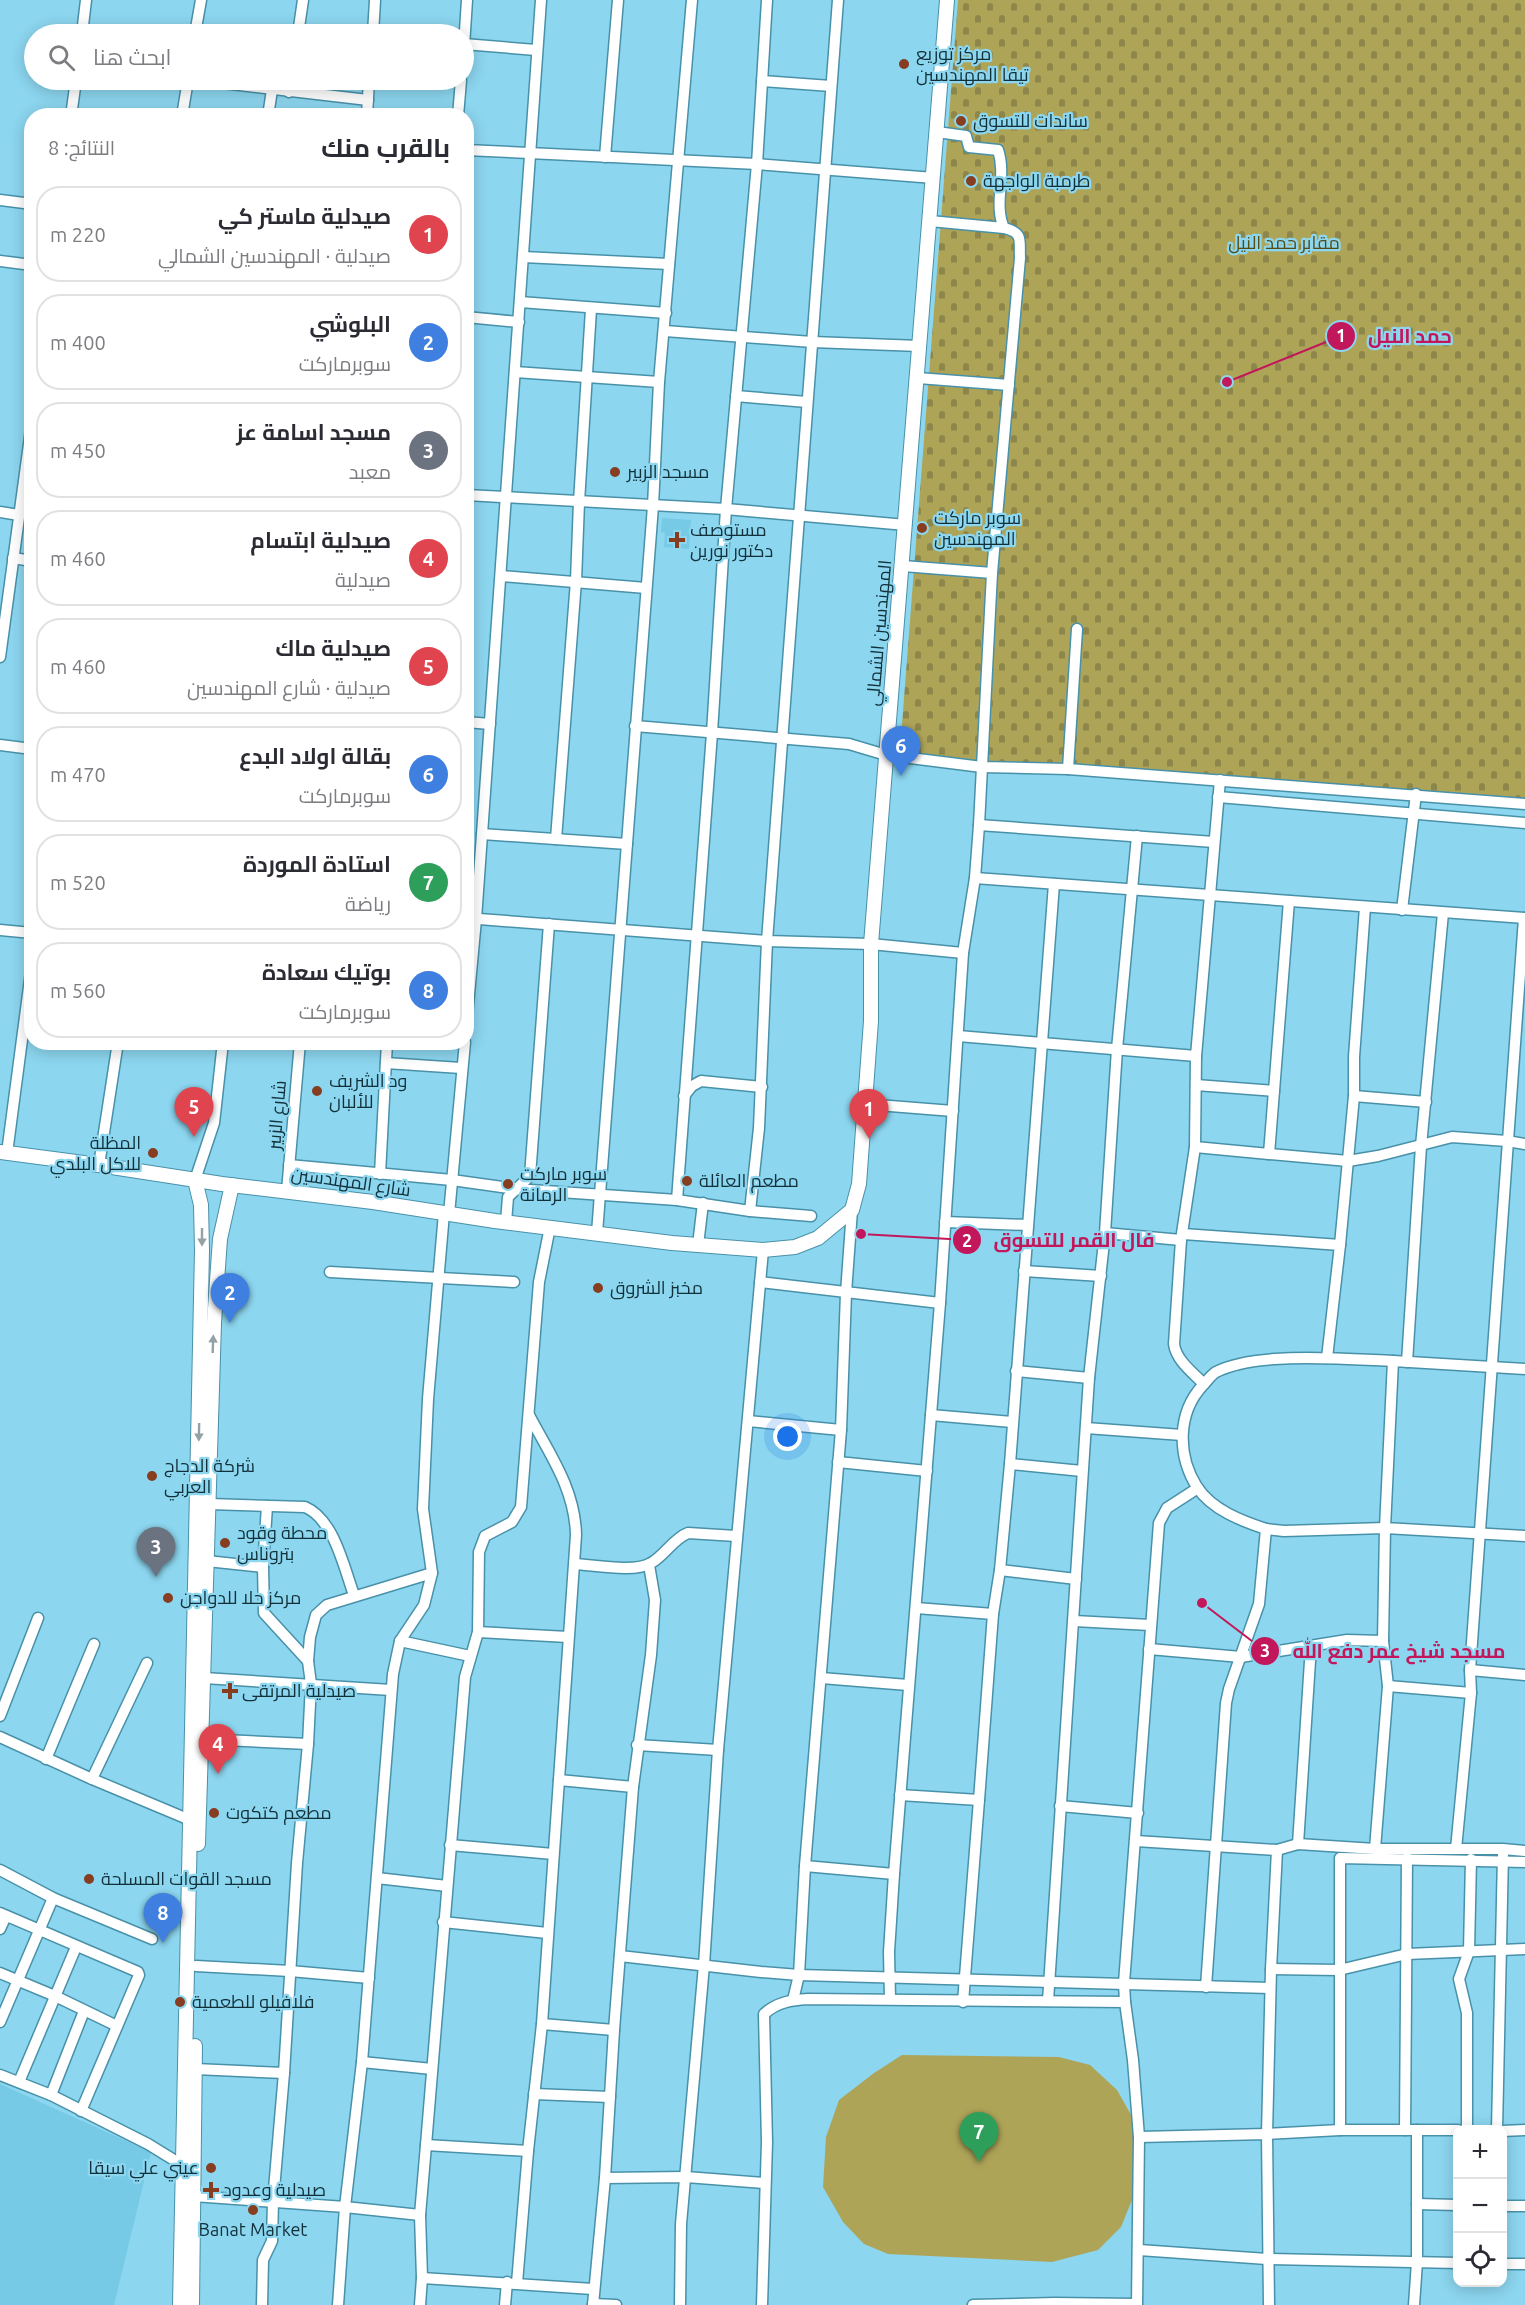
<!DOCTYPE html>
<html lang="ar">
<meta charset="utf-8">
<style>
body{margin:0;font-family:Ubuntu,Cairo,sans-serif;background:#f7f7f7;color:#2b2b33;direction:rtl}
.controls{position:absolute;right:18px;bottom:18px;display:grid;overflow:hidden;border-radius:12px;box-shadow:0 3px 15px #0003}
.controls button{width:54px;height:54px;display:grid;place-items:center;padding:0;border:0;border-bottom:2px solid #e1e1e2;background:#fff;color:#2b2b33;font:30px sans-serif}
.you{position:absolute;left:788px;top:1437px;width:21px;height:21px;margin:-15px;border:4px solid #fff;border-radius:50%;background:#1a73e8;box-shadow:0 0 0 9px #1a73e833}
.badge{display:grid;place-items:center;width:39px;height:39px;border-radius:50%;background:#1a73e8;color:#fff;font-size:20px;font-weight:700}
.pin{position:absolute;translate:-50% -50px;filter:drop-shadow(0 2px 3px #0008)}
.pin::after{content:'';position:absolute;top:32px;width:21px;height:18px;background:inherit;clip-path:polygon(0 0,100% 0,50% 100%)}
.list{margin:0;padding:0;list-style:none}
h2{display:flex;justify-content:space-between;align-items:center;height:78px;margin:0;padding:0 24px;font-size:26px}
h2 small{font-size:20px;font-weight:400;color:#7c7c81}
.list li{display:grid;grid-template-columns:39px 1fr auto;gap:18px;align-items:center;box-sizing:border-box;height:96px;margin:0 12px 12px;padding:0 12px;border:2px solid #e1e1e2;border-radius:24px}
.list b{display:block;font-size:22px;white-space:nowrap}
.list p{margin:0;font-size:20px;white-space:nowrap;color:#7c7c81}
.list em{font-size:20px;font-style:normal;color:#7c7c81}
.icon{flex:none;width:33px;height:33px;fill:none;stroke:currentColor;stroke-width:2;stroke-linecap:round;stroke-linejoin:round}
.map{position:relative;flex:none;width:1525px;height:2305px;overflow:hidden;direction:ltr}
.search{position:absolute;background:#fff;box-shadow:0 3px 15px #0003;left:24px;top:24px;width:450px;height:66px;display:flex;align-items:center;gap:15px;box-sizing:border-box;padding:0 21px;border-radius:33px;color:#7c7c81;font-size:22px}
.panel{position:absolute;background:#fff;box-shadow:0 3px 15px #0003;left:24px;top:108px;width:450px;height:942px;border-radius:24px;direction:rtl}
.map>svg:first-child{display:block}
</style>
<div class="map">
<svg width="1525" height="2305" viewBox="0 0 1525 2305">
<defs>
<pattern id="cemetery-stones" width="16" height="16" patternUnits="userSpaceOnUse" patternTransform="scale(1.5)"><rect width="16" height="16" fill="#aea458"/><path d="M2 7V4a2 2 0 0 1 4 0v3zM10 15v-3a2 2 0 0 1 4 0v3z" fill="#8c864a"/></pattern>
</defs>
<rect width="100%" height="100%" fill="#8cd6ef"/>
<g fill="#77cae5">
<polygon points="662,518 691,520 689,549 664,547 665,533 661,532"/>
<polygon points="0,2084 151,2152 114,2305 0,2305"/>
</g>
<polygon fill="url(#cemetery-stones)" points="958,0 1525,0 1525,806 899,763"/>
<polygon fill="#aea458" points="902,2055 1059,2057 1090,2065 1117,2090 1134,2120 1132,2200 1121,2227 1098,2250 1052,2262 888,2254 864,2244 843,2222 823,2187 826,2137 839,2100 874,2073"/>
<g fill="none" stroke-linecap="round" stroke-linejoin="round">
<g stroke="#4891a9" stroke-width="13">
<g id="minor">
<polyline points="82,34 86,0"/>
<polyline points="195,34 201,0"/>
<polyline points="298,34 303,0"/>
<polyline points="373,34 375,0"/>
<polyline points="464,44 536,50"/>
<polyline points="464,46 467,0"/>
<polyline points="196,80 368,100"/>
<polyline points="762,81 831,86"/>
<polyline points="289,92 291,80"/>
<polyline points="71,116 76,80"/>
<polyline points="182,116 188,80"/>
<polyline points="268,116 272,90"/>
<polyline points="367,116 369,80"/>
<polyline points="458,116 461,80"/>
<path d="M937,132L966,136L969,147L998,150C1007,176 993,204 1004,228C1024,233 1019,240 1020,258L992,573L979,825L975,878L963,953L940,1303"/>
<polyline points="466,150 757,164 934,178"/>
<polyline points="605,157 618,0"/>
<polyline points="0,200 32,204"/>
<polyline points="930,221 1004,228"/>
<polyline points="523,257 669,264"/>
<polyline points="0,261 32,265"/>
<polyline points="520,302 666,313"/>
<polyline points="466,317 519,322"/>
<polyline points="665,331 812,342 920,346"/>
<polyline points="515,372 659,382"/>
<polyline points="918,378 1009,385"/>
<polyline points="736,396 807,402"/>
<polyline points="466,495 726,509 906,525"/>
<polyline points="0,512 19,515"/>
<polyline points="13,558 32,561"/>
<polyline points="903,566 992,573"/>
<polyline points="501,576 646,588"/>
<polyline points="0,657 32,422"/>
<polyline points="466,722 490,724"/>
<polyline points="635,726 849,744 886,755 982,767 1068,769 1525,804"/>
<polyline points="0,745 32,749"/>
<polyline points="1068,769 1077,629"/>
<polyline points="1218,797 1525,823"/>
<polyline points="979,825 1214,842"/>
<polyline points="482,834 627,844"/>
<polyline points="556,839 576,581 579,502 591,309"/>
<polyline points="975,878 1525,918"/>
<polyline points="1402,910 1416,794"/>
<polyline points="466,918 767,941 871,944 963,953"/>
<polyline points="0,930 32,933"/>
<polyline points="466,1027 476,919 541,0"/>
<polyline points="958,1036 1196,1056"/>
<polyline points="386,1063 461,1068"/>
<polyline points="1196,1085 1274,1091"/>
<polyline points="684,1096 692,1086 701,1081 762,1087"/>
<polyline points="1354,1096 1426,1102"/>
<polyline points="865,1104 953,1111"/>
<polyline points="1195,1147 1269,1154 1289,901"/>
<polyline points="7,1153 32,964"/>
<polyline points="1269,1154 1348,1161 1378,1156 1452,1137 1507,1141 1525,1144"/>
<polyline points="99,1165 118,1042"/>
<polyline points="289,1165 452,1180 516,1189 677,1200 750,1211 811,1216"/>
<polyline points="380,1174 387,1042"/>
<polyline points="195,1180 214,1123 223,1042"/>
<polyline points="287,1191 300,1042"/>
<polyline points="677,1200 712,733 726,509 757,164 767,0"/>
<polyline points="750,1211 759,1128 767,941 838,0"/>
<polyline points="449,1214 465,1042"/>
<polyline points="506,1222 508,1197 530,1176 549,924"/>
<polyline points="945,1222 1027,1225"/>
<polyline points="597,1233 653,506 659,382 692,0"/>
<polyline points="1105,1233 1181,1240"/>
<polyline points="1183,1234 1340,1245 1327,1358"/>
<polyline points="698,1245 703,1203"/>
<polyline points="1340,1245 1354,1096 1354,1057 1365,907"/>
<polyline points="1024,1271 1101,1276"/>
<polyline points="330,1272 514,1282"/>
<polyline points="760,1282 940,1303 894,1874 889,1952 890,1999"/>
<polyline points="1407,1362 1421,1146 1443,913"/>
<polyline points="1525,1369 1393,1361 1385,1528 1525,1536"/>
<polyline points="1016,1371 1089,1378"/>
<path d="M1204,1384C1192,1372 1176,1360 1174,1344L1181,1240L1195,1147L1196,1056L1220,780"/>
<polyline points="931,1415 1012,1422"/>
<polyline points="748,1421 841,1430"/>
<polyline points="1086,1428 1182,1435"/>
<polyline points="838,1462 927,1471"/>
<polyline points="1010,1464 1082,1471"/>
<path d="M209,1504L305,1507C334,1519 344,1568 354,1595"/>
<polyline points="267,1506 263,1567 264,1613 308,1661"/>
<polyline points="1266,1529 1284,1531 1385,1528 1383,1641 1388,1686 1375,1849"/>
<polyline points="207,1561 263,1567"/>
<path d="M575,1564C594,1565 636,1573 651,1563C665,1555 673,1539 688,1533L736,1536"/>
<polyline points="1000,1570 1076,1579"/>
<polyline points="916,1608 993,1614"/>
<polyline points="1074,1621 1150,1625"/>
<polyline points="478,1632 568,1637"/>
<polyline points="400,1641 470,1656"/>
<polyline points="1149,1649 1241,1657 1347,1640 1383,1641"/>
<polyline points="1470,1670 1525,1675"/>
<polyline points="204,1678 391,1690"/>
<polyline points="821,1678 908,1685"/>
<polyline points="1388,1686 1471,1693"/>
<polyline points="0,1716 38,1618"/>
<polyline points="0,1737 92,1779 190,1820 195,1820"/>
<polyline points="202,1739 308,1744"/>
<polyline points="637,1745 718,1750"/>
<polyline points="46,1759 94,1644"/>
<polyline points="92,1779 147,1663"/>
<polyline points="559,1780 633,1787"/>
<polyline points="900,1795 979,1800 993,1614 1000,1570 1010,1464 1054,884"/>
<polyline points="1060,1806 1138,1813"/>
<polyline points="1136,1841 1277,1850 1298,1844 1375,1849 1503,1849 1525,1851"/>
<polyline points="1298,1844 1311,1646"/>
<polyline points="450,1845 553,1854"/>
<polyline points="1456,1849 1471,1693 1470,1670 1524,918"/>
<polyline points="1277,1850 1271,1969 1267,2134 1340,2130 1458,2130"/>
<polyline points="805,1866 894,1874"/>
<polyline points="0,1870 53,1898 152,1939"/>
<polyline points="377,1878 447,1886"/>
<polyline points="0,1913 138,1972 139,1975 81,2111"/>
<polyline points="443,1922 547,1933"/>
<polyline points="0,1929 6,1916"/>
<polyline points="620,1956 761,1972 799,1975 1270,1988"/>
<polyline points="196,1966 290,1971 369,1978"/>
<polyline points="1271,1969 1339,1970 1407,1954 1525,1949"/>
<polyline points="0,1973 55,1996 117,2026"/>
<path d="M1206,1987L1226,1703L1229,1689L1259,1604L1266,1529C1242,1521 1212,1510 1197,1487C1177,1455 1177,1413 1203,1385C1207,1381 1211,1375 1216,1372C1257,1351 1346,1359 1393,1361"/>
<polyline points="793,2000 799,1975 805,1866 841,1430 846,1293 852,1210"/>
<polyline points="1048,2001 1089,1378 1105,1233 1117,1049 1137,836"/>
<polyline points="963,2002 979,1800"/>
<polyline points="1125,2002 1124,1983 1159,1523 1167,1508 1198,1488"/>
<polyline points="0,2022 53,1898"/>
<polyline points="542,2024 614,2030"/>
<polyline points="362,2062 432,2069"/>
<polyline points="195,2069 284,2073"/>
<polyline points="0,2075 51,2095 148,2144 187,2168"/>
<polyline points="19,2082 76,1947"/>
<polyline points="534,2094 610,2097"/>
<polyline points="51,2095 84,2011"/>
<polyline points="1467,2129 1467,2013 1459,1979 1469,1951 1471,1859"/>
<polyline points="1340,2130 1340,1858 1525,1862"/>
<polyline points="1405,2130 1407,1858"/>
<polyline points="1497,2130 1503,1854"/>
<polyline points="1502,2131 1525,2130"/>
<polyline points="1139,2137 1267,2134 1269,2305"/>
<polyline points="426,2145 528,2151"/>
<polyline points="605,2178 686,2177 764,2183"/>
<polyline points="193,2196 345,2207 338,2305"/>
<polyline points="1417,2204 1458,2205"/>
<polyline points="1502,2206 1525,2206"/>
<polyline points="420,2215 345,2207 362,2062 393,1674 400,1641 424,1605 432,1573 423,1509 428,1399 444,1213"/>
<polyline points="1139,2250 1267,2259 1458,2263"/>
<polyline points="1502,2264 1525,2264"/>
<polyline points="422,2278 593,2289"/>
<path d="M517,2283L528,2151L542,2024L576,1535C575,1489 550,1455 529,1415"/>
<polyline points="593,2304 616,2305"/>
<polyline points="262,2305 263,2260 272,2241 273,2201 284,2073 297,1863 308,1744 311,1684 308,1661 310,1637 316,1615 327,1605 432,1573"/>
<polyline points="420,2305 422,2278 420,2215 426,2145 465,1677 478,1632 479,1552 485,1536 512,1522 521,1507 539,1282 550,1227"/>
<polyline points="505,2305 507,2282"/>
<polyline points="593,2305 605,2178 614,2030 633,1787 651,1655 655,1600 649,1565"/>
<polyline points="680,2305 681,2224 704,1965 718,1750 763,1250"/>
<path d="M762,2305L767,2142L764,2014C777,2002 792,2000 808,1999L1125,2002L1133,2060L1139,2137L1137,2305"/>
<polyline points="973,2305 1054,2303 1136,2304"/>
<polyline points="1414,2305 1417,2262 1417,2130"/>
</g>
</g>
<g stroke="#4891a9" stroke-width="16">
<g id="major">
<polyline points="0,1152 99,1165 222,1184 373,1202 495,1221 672,1243 763,1250 795,1247 818,1238 852,1210 859,1184 871,1021 871,944 947,0"/>
<polyline points="198,1844 214,1323 220,1239 232,1185"/>
<polyline points="180,2305 202,1250 201,1205 195,1180"/>
<polyline points="192,2305 195,2046"/>
</g>
</g>
<use href="#minor" stroke="#fff" stroke-width="10"/>
<use href="#major" stroke="#fff" stroke-width="14"/>
</g>
<defs><path id="oneway-solid" d="M-6-.8H1V-3.2L6.5 0L1 3.2V.8H-6Z" transform="scale(1.5)"/></defs>
<g fill="#94a2a6">
<use href="#oneway-solid" transform="translate(202 1237) rotate(90)"/>
<use href="#oneway-solid" transform="translate(213 1344) rotate(-88)"/>
<use href="#oneway-solid" transform="translate(199 1432) rotate(91)"/>
</g>
<g fill="#863d20" stroke="#8cd6ef" stroke-width="2">
<circle cx="904" cy="64" r="6"/>
<circle cx="961" cy="121" r="6"/>
<circle cx="971" cy="181" r="6"/>
<circle cx="615" cy="472" r="6"/>
<circle cx="922" cy="528" r="6"/>
<path d="M674 531h6v6h6v6h-6v6h-6v-6h-6v-6h6z"/>
<circle cx="317" cy="1091" r="6"/>
<circle cx="153" cy="1153" r="6"/>
<circle cx="687" cy="1181" r="6"/>
<circle cx="508" cy="1184" r="6"/>
<circle cx="598" cy="1288" r="6"/>
<circle cx="152" cy="1476" r="6"/>
<circle cx="225" cy="1543" r="6"/>
<circle cx="168" cy="1598" r="6"/>
<path d="M227 1682h6v6h6v6h-6v6h-6v-6h-6v-6h6z"/>
<circle cx="214" cy="1813" r="6"/>
<circle cx="89" cy="1879" r="6"/>
<circle cx="180" cy="2002" r="6"/>
<circle cx="211" cy="2168" r="6"/>
<path d="M208 2181h6v6h6v6h-6v6h-6v-6h-6v-6h6z"/>
<circle cx="253" cy="2210" r="6"/>
</g>
<g text-anchor="middle" stroke-width="4.5" stroke-linejoin="round" paint-order="stroke">
<g font-size="18" fill="#11303a" stroke="#8cd6ef" text-anchor="start">
<text x="916" y="60">مركز توزيع<tspan x="916" dy="21">تيقا المهندسين</tspan></text>
<text x="973" y="127">ساندات للتسوق</text>
<text x="983" y="187">طرمبة الواجهة</text>
<text x="627" y="478">مسجد الزبير</text>
<text x="934" y="524">سوبر ماركت<tspan x="934" dy="21">المهندسين</tspan></text>
<text x="690" y="536">مستوصف<tspan x="690" dy="21">دكتور نورين</tspan></text>
<text x="329" y="1087">ود الشريف<tspan x="329" dy="21">للألبان</tspan></text>
<text x="141" y="1149" text-anchor="end">المظلة<tspan x="141" dy="21">للاكل البلدي</tspan></text>
<text x="520" y="1180">سوبر ماركت<tspan x="520" dy="21">الرمانة</tspan></text>
<text x="699" y="1187">مطعم العائلة</text>
<text x="610" y="1294">مخبز الشروق</text>
<text x="164" y="1472">شركة الدجاج<tspan x="164" dy="21">العربي</tspan></text>
<text x="237" y="1539">محطة وقود<tspan x="237" dy="21">بتروناس</tspan></text>
<text x="180" y="1604">مركز حلا للدواجن</text>
<text x="242" y="1697">صيدلية المرتقى</text>
<text x="226" y="1819">مطعم كتكوت</text>
<text x="101" y="1885">مسجد القوات المسلحة</text>
<text x="192" y="2008">فلافيلو للطعمية</text>
<text x="199" y="2174" text-anchor="end">عيني علي سيقا</text>
<text x="223" y="2196">صيدلية وعدود</text>
<text x="253" y="2236" text-anchor="middle">Banat Market</text>
</g>
<g font-size="18" fill="#534c17" stroke="#8cd6ef">
<text x="1284" y="249">مقابر حمد النيل</text>
</g>
<g font-size="18" fill="#11303a" stroke="#8cd6ef">
<text transform="translate(879 633) rotate(-85)" y="6">المهندسين الشمالي</text>
<text transform="translate(277 1115) rotate(-85)" y="6">شارع الزبير</text>
<text transform="translate(351 1182) rotate(8)" y="6">شارع المهندسين</text>
</g>
</g>
<path fill="none" stroke="#c2185b" stroke-width="2" d="M1227 382L1341 336M861 1234L967 1240M1202 1603L1265 1651"/>
<g fill="#c2185b" stroke="#8cd6ef" stroke-width="2">
<circle cx="1227" cy="382" r="6"/>
<circle cx="861" cy="1234" r="6"/>
<circle cx="1202" cy="1603" r="6"/>
<circle cx="1341" cy="336" r="15"/>
<circle cx="967" cy="1240" r="15"/>
<circle cx="1265" cy="1651" r="15"/>
</g>
<g font-size="18" text-anchor="middle" font-weight="bold" fill="#fff">
<text x="1341" y="342">1</text>
<text x="967" y="1247">2</text>
<text x="1265" y="1657">3</text>
</g>
<g font-size="20" text-anchor="middle" font-weight="bold" fill="#c2185b" stroke="#8cd6ef" stroke-width="4.5" stroke-linejoin="round" paint-order="stroke">
<text x="1410" y="343">حمد النيل</text>
<text x="1074" y="1247">فال القمر للتسوق</text>
<text x="1399" y="1658">مسجد شيخ عمر دفع الله</text>
</g>
</svg>
<div class="controls">
<button>+</button>
<button>−</button>
<button><svg class="icon" aria-label="locate" viewBox="0 0 24 24"><circle cx="12" cy="12" r="6"/><path d="M12 2v4M12 18v4M2 12h4M18 12h4"/></svg></button>
</div>
<div class="you"></div>
<div class="pin badge" style="left:869px;top:1139px;background:#e0444e">1</div>
<div class="pin badge" style="left:230px;top:1323px;background:#3f7fe0">2</div>
<div class="pin badge" style="left:156px;top:1577px;background:#6b7280">3</div>
<div class="pin badge" style="left:218px;top:1774px;background:#e0444e">4</div>
<div class="pin badge" style="left:194px;top:1137px;background:#e0444e">5</div>
<div class="pin badge" style="left:901px;top:776px;background:#3f7fe0">6</div>
<div class="pin badge" style="left:979px;top:2162px;background:#2e9e5b">7</div>
<div class="pin badge" style="left:163px;top:1943px;background:#3f7fe0">8</div>
<div class="search"><svg class="icon" aria-label="search" viewBox="0 0 24 24"><circle cx="10" cy="10" r="6"/><path d="M15 15l6 6"/></svg>ابحث هنا</div>
<section class="panel">
<h2>بالقرب منك<small>النتائج: 8</small></h2>
<ul class="list">
<li><span class="badge" style="background:#e0444e">1</span><div><b>صيدلية ماستر كي</b><p>صيدلية · المهندسين الشمالي</p></div><em>220 m</em></li>
<li><span class="badge" style="background:#3f7fe0">2</span><div><b>البلوشي</b><p>سوبرماركت</p></div><em>400 m</em></li>
<li><span class="badge" style="background:#6b7280">3</span><div><b>مسجد اسامة عز</b><p>معبد</p></div><em>450 m</em></li>
<li><span class="badge" style="background:#e0444e">4</span><div><b>صيدلية ابتسام</b><p>صيدلية</p></div><em>460 m</em></li>
<li><span class="badge" style="background:#e0444e">5</span><div><b>صيدلية ماك</b><p>صيدلية · شارع المهندسين</p></div><em>460 m</em></li>
<li><span class="badge" style="background:#3f7fe0">6</span><div><b>بقالة اولاد البدع</b><p>سوبرماركت</p></div><em>470 m</em></li>
<li><span class="badge" style="background:#2e9e5b">7</span><div><b>استادة الموردة</b><p>رياضة</p></div><em>520 m</em></li>
<li><span class="badge" style="background:#3f7fe0">8</span><div><b>بوتيك سعادة</b><p>سوبرماركت</p></div><em>560 m</em></li>
</ul>
</section>
</div>
